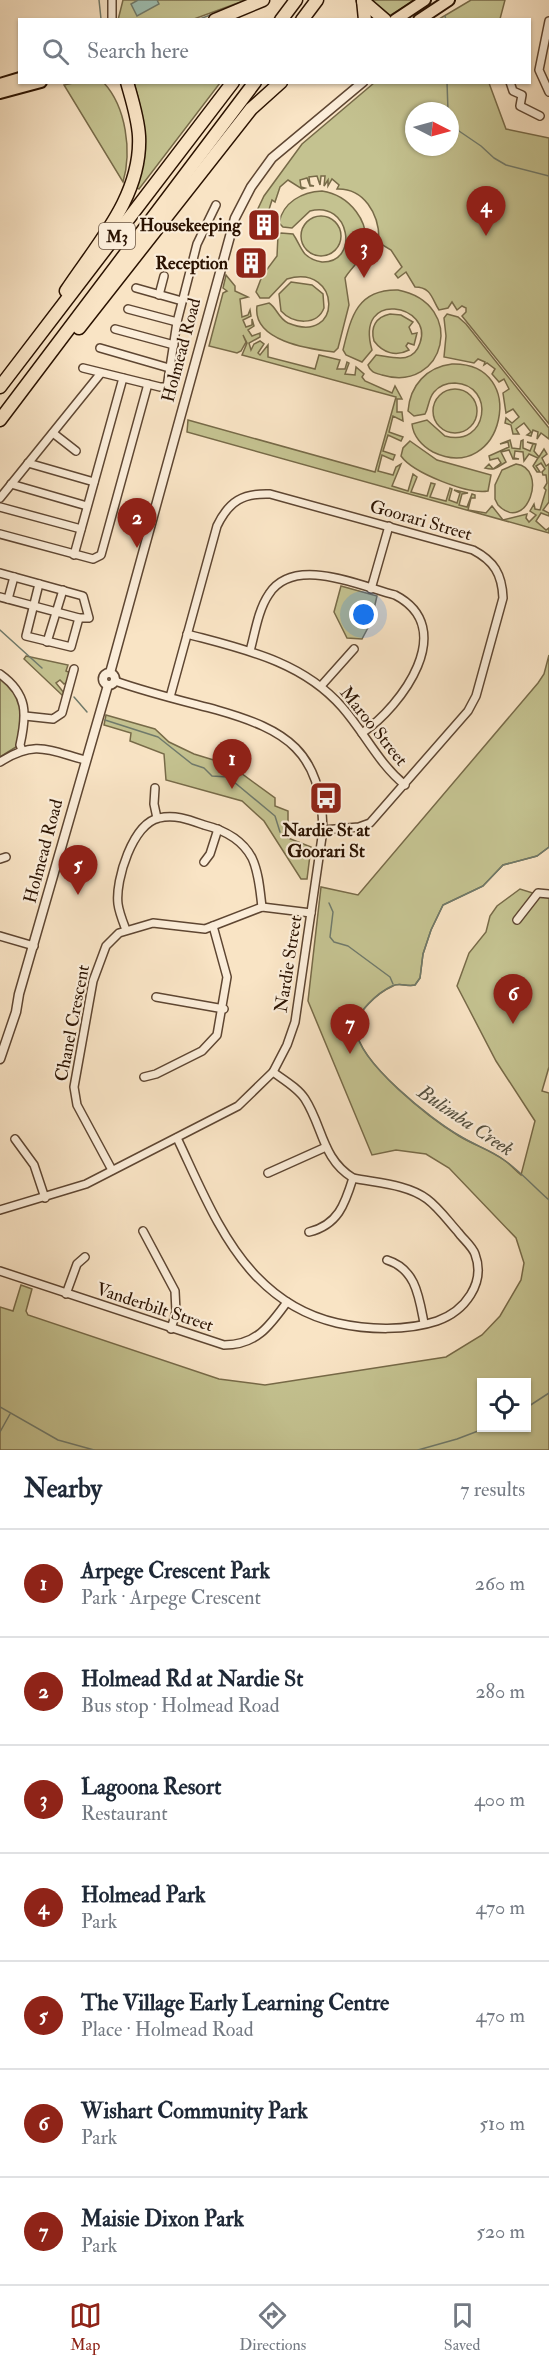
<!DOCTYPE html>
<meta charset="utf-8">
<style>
body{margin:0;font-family:"IM FELL Double Pica",serif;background:#f2f2f3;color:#1f2937}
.controls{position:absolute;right:18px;bottom:18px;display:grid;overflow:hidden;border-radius:0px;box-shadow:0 2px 4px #0004}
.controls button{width:54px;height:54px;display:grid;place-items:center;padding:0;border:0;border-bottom:2px solid #e0e1e3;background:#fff;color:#1f2937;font:30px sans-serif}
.compass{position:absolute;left:405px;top:102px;width:54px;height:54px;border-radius:50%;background:#fff;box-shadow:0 2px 4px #0004;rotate:96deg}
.you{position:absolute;left:364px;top:615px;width:21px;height:21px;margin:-15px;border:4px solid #fff;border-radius:50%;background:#1a73e8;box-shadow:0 0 0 9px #1a73e833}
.badge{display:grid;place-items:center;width:39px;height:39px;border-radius:50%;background:#8f2418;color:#fff;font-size:20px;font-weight:700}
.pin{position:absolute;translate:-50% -50px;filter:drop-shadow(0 2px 3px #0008)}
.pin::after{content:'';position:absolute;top:32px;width:21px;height:18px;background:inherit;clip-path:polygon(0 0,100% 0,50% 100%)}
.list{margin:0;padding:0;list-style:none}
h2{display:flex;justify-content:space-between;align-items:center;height:78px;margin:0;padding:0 24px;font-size:26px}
h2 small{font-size:20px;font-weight:400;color:#747a83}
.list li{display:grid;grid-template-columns:39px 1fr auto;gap:18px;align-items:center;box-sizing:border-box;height:108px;padding:0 24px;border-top:2px solid #e0e1e3}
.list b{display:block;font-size:22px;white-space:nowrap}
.list p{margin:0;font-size:20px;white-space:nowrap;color:#747a83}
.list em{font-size:20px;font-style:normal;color:#747a83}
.icon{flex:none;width:33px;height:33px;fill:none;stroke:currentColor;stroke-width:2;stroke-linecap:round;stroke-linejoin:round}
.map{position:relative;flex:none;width:549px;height:1450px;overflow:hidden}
.search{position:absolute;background:#fff;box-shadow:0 2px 4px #0004;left:18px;right:18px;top:18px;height:66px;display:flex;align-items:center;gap:15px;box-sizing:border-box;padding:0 21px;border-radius:0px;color:#747a83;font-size:22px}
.sheet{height:834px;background:#fff}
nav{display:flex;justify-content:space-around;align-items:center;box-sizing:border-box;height:84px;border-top:2px solid #e0e1e3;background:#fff;font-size:16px;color:#747a83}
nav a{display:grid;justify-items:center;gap:3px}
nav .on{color:#8f2418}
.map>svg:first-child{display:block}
</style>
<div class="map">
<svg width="549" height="1450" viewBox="0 0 549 1450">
<rect width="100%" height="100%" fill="#f9e4c5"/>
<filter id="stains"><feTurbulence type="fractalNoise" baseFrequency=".00333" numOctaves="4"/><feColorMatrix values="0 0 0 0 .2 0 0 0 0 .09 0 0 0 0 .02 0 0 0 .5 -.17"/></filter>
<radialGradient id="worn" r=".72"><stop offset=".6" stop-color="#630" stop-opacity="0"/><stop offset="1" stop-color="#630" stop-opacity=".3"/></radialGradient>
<g fill="#c4c290" stroke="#776a48" stroke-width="1.5" fill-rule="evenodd">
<polygon points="123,0 246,0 194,19 118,20"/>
<polygon points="374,0 415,0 391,15 385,15 372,2"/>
<polygon points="471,0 505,0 500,19 439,19"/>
<path d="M73,83H104C126,107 132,151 123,182L64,85Z"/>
<path d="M134,83H220L139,189L136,187C151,154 144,116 134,83Z"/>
<path d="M374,83H489L506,129L549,138V424L462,316L466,312V308L462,306L457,310L452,302L448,308L439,310C432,300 432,287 415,287L406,272L398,278L395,274L402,267L391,250L376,241L379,239C379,214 364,188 337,189L339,185L332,179L328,186V180L324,186L325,176H321L320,185L317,176L309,177L310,185L314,186H310L307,178L300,180L301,187L305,188L302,189L288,180L280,187L275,202L272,200L267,216L255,215L264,196L302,144ZM414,111H450V147H414Z"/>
<path d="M322,191C349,195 372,222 364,250C360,262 351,268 345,278L349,305L338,348L334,352C309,349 252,341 257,306L269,303C277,308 278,318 288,323C343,346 342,263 287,279L269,298H260L256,292L262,276L277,256L278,235L281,233L293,234C298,241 300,248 305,254C310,259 316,261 322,262C360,263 350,200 310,211L292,228L283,227L279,223C283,202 302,192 322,191Z"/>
<circle cx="321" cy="236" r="20"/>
<path d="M226,275L235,286V291L248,297L240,299L242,317L248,315L250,310L251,316L243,320L246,327L252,325V319L254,326L248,330L252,336L260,333V337L249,343L251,350L254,344L260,341L264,344L258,353L260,355L268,345V357L315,369L319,355L340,360L337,369H345L347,362L349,363L345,374L355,375L356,367L364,374L362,377L365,381L392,393L395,386L402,399H397V412H402L403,421L393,416L389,432L403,437L401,441L388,435L383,451L395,455L393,460L382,455L378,471L393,475L396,467L401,464L392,486L408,491L413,474L417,477L411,492L427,496L431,483L435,484L430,497L446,501L450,488L452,489L449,500L457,503L460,493L454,490L468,493L462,494L459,505L467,507L472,494L475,495V498H471L468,510L486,513L492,506L503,520L527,514L526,518L529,522L536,515L530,511L534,504L535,509L540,510L546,490L544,488L547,483L546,475H543L542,472L545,469L541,463L536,466L540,472H537L533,466L538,458L529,454L524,461L523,452L515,451L514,458L519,459H513L509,450L501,452L506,462C497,467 496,471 485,468L489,464L493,469L501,463L498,458L490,460L489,456L509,447L508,442L500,444L510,440L512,448L520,449L521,441L523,440V448L530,451L533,444L527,442L536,444L534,451L539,457L544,449L547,454L542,458L546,466L549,464V502L543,510L549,513V516L541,513L536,521L546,530L549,528V533L187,432L188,420L375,472L396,397L242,355L247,343L243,335L246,342L241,351L237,353L209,346L223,293L227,291L223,288Z"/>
<path d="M291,282L312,285L323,294L324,308C317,326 293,324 281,311L279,294Z"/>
<path d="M398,290C468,304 445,394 382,375C375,373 370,372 368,365L376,355C393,357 413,365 420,343C434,305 354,288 372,350L362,362L346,355L343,350C351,317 357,289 398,290Z"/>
<path d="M390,314L401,315L413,322L409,327L412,334L417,333L414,345L408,343L406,346L409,350C396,357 383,353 374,341C370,327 376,317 390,314Z"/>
<polygon points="447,314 458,317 466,324 549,428 549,439 541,433 537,439 538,432 533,430 531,436 527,435 531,432 524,423 516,429 519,434 513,434 511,425 505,423 506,418 512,423 519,417 513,409 506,413 503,393 509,389 504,379 499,382 492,374 495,369 487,363 484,365 485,362 478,359 474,363 444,357 446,336 444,318"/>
<path d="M452,364C531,362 503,486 433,452C422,446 413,436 412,424L427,420L445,436C488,448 496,385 455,383C447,383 439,386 434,392C428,399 429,407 425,414L414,416L408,411C410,385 427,367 452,364Z"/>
<circle cx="455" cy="411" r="22"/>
<path d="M410,441L437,460L491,475L488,491C469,495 413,473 401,456L403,448Z"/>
<path d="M516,464C549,468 527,535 498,505L495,499V485L502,470Z"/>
<polygon points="341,586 377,596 371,622 362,639 347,638 334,612"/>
<path d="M549,655V847L537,856L503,865L483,886L443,905L431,930L423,954L420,978L415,985C407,987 399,982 393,986C379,992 354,1013 356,1029C359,1063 431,1119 459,1136C474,1145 490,1150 504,1160C510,1164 515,1170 521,1175L535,1121L496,1061L457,986L469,953L486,932L490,916L497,906L520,889L549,898V1067L542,1091L549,1093V1450H0V1307L13,1311L21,1285L32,1289L26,1311L28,1315L219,1379L265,1385L446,1357L482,1335L500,1316L521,1280L524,1263L516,1238L449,1168L426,1154L396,1150L372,1155L308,1001L321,887L358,895L538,683L544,674ZM482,1382H526V1428H482Z"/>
<polygon points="26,656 68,665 66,671 71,673 67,682 64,684 60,680 56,683 64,693 63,696 24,659"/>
<path d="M0,678C24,692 24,722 16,747L0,757Z"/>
<polygon points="106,715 155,729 169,742 194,754 230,765 275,798 275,806 288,811 288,838 311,847 307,879 301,879 264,821 242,801 166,780 164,754 130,741 131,733 104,725"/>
</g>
<polygon fill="#9ebfb2" stroke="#707a6b" stroke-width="1.5" points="138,0 157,0 159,4 137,16 131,4"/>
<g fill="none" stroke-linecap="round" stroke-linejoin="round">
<g stroke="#707a6b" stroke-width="1.5">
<polyline points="99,0 101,19"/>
<polyline points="445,16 446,20"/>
<polyline points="197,20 213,14"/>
<polyline points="447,82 448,111"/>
<polyline points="450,118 459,131 481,146 494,158 506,165 549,176"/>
<polyline points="0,630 42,668"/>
<polyline points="74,697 87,712"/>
<polyline points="105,720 158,737 192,764 204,768 212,776 228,777 275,816 280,832"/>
<path d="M549,847L537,856L503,865L483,886L443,905L431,930L423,954L420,978L415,985C407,987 399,982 392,986C379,992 354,1013 356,1030C359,1063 432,1120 460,1136C474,1145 491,1150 504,1160C520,1171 534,1187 549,1200"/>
<polyline points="329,903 333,912 330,937 334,942 348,946 390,977 393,984"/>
<polyline points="0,1407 58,1440 94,1450"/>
<polyline points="526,1408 549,1393"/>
<polyline points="0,1432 10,1414"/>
<polyline points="418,1450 457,1439 486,1428"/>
</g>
<g stroke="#5e4632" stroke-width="10">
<g id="minor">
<polyline points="112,0 112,20"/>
<polyline points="549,21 539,70 549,92"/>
<polyline points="510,82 513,91 522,95 520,106 540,116"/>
<polyline points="136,288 182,301"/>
<polyline points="159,295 164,276"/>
<polyline points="128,309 177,322"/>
<polyline points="115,329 174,345"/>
<polyline points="100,348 169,368"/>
<polyline points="83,368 160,387 167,387 177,322 197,244 216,205"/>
<polyline points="53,433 76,451"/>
<polyline points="28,463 94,482"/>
<polyline points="11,484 87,506"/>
<polyline points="0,498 101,373"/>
<polyline points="0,507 81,529"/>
<polyline points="0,534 93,559 101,555 148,384"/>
<polyline points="74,555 123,378"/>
<polyline points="0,573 83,596 89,618 79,618 0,597"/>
<polyline points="39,584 26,636 71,647 79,618"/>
<polyline points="371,589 389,526"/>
<polyline points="8,599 14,577"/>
<path d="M187,634C243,649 302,661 342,707C365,733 378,763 405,785"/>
<polyline points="47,642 63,590"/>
<path d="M250,651C255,633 258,610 269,594C294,555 360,586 395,595C459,628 402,706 362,733"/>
<path d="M0,674C28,694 27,714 20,745L22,750"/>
<polyline points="321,686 354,649"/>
<path d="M170,697L217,526C229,501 243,493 270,494L473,550C494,561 502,574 503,598L476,696L468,711L370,823L359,827L323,830"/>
<polyline points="25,716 53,719 62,713 74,669"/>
<path d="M0,762C35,740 48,750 85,760"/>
<polyline points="155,788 154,804 157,818"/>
<polyline points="0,859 6,857"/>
<polyline points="204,862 210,854 218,829"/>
<polyline points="517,920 538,893 549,894"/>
<path d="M126,930C123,922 119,912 118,904C115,880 133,823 159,818C175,814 190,820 204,825C224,830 242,839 252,858C259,873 260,891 262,907"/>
<polyline points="0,936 34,946"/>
<polyline points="156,997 224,1009"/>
<polyline points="144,1077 156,1074 202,1051 217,1035 227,977 213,926"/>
<path d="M177,1138C199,1184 220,1238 256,1276C278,1299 306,1316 337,1323C368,1330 407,1331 437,1321C465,1311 486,1283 475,1254C472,1246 463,1239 458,1232C448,1221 439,1208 427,1199C407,1184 376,1183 353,1178C322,1159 323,1127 305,1099C298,1088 284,1080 273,1072"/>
<polyline points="15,1139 34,1165 45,1198"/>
<polyline points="112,1170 77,1105 74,1087 93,981 106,946 119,933 153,923 205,929 262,907 311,913"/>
<polyline points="268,1173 326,1147"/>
<path d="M0,1210L86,1184L238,1106L273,1072L287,1045L295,1022L323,830C321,751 287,730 217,710C183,701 149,693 115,681"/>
<polyline points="143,1231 175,1291 176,1312 171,1329"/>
<path d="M309,1232C338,1225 345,1204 353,1178"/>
<path d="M387,1260C416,1269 419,1297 424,1323"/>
<path d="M0,1271L224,1345C256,1345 269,1327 287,1302"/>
<polyline points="66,1294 77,1264 85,1257"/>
</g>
</g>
<g stroke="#5e4632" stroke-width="11">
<g id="tertiary">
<circle cx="109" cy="679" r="6"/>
<polyline points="110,673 235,218 251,187 272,158 363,82"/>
<polyline points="0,1059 16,1012 19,994 108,685"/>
</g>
</g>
<g stroke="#2a1201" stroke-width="14">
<g id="primary">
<polyline points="395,20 425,0"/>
<polyline points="419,20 449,0"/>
<polyline points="0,84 20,78"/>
<polyline points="0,93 41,82"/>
</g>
</g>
<g stroke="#2a1201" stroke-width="15">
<g id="motorway">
<polyline points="363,0 365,20"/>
<polyline points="363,1 385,20"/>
<polyline points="215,20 263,0"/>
<polyline points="281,20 296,0"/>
<polyline points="302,20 317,0"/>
<path d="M66,291C97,244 142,196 139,136C138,118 132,100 127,82"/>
<polyline points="79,328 251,109 281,82"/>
<polyline points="0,387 233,82"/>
<polyline points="0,420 255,82"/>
</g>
</g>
<use href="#minor" stroke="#fbedd9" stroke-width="7"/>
<use href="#tertiary" stroke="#fbedd9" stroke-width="8"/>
<use href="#primary" stroke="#f9e4c5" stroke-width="10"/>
<use href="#motorway" stroke="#f9e4c5" stroke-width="12"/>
</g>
<defs>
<g id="building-square" transform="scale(1.725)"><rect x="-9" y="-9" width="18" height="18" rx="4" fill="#8f2418" stroke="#fbedd9"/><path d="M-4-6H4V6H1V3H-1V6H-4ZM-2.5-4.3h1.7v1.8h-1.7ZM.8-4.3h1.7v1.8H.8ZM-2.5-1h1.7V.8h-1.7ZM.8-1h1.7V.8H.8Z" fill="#fff"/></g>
<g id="bus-square" transform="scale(1.725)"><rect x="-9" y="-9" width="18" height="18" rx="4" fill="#8f2418" stroke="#fbedd9"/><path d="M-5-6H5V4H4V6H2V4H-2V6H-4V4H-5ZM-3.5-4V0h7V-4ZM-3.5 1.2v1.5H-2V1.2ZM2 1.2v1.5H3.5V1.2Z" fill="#fff"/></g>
</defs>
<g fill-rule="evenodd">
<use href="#building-square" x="264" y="225"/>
<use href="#building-square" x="251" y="263"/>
<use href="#bus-square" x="326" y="798"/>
</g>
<g text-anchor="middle" stroke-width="4.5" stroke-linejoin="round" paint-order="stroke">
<rect fill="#fbedd9" stroke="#695442" stroke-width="1.5" x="99" y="223" width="36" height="26" rx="4.5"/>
<g font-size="16" font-weight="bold" fill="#2a1201">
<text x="117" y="242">M3</text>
</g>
<g font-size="18" font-weight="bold" fill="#2a1201" stroke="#fbedd9" text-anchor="end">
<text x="241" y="231">Housekeeping</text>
<text x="228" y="269">Reception</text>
<text x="326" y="836" text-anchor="middle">Nardie St at<tspan x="326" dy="21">Goorari St</tspan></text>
</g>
<g font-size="18" fill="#2a1201" stroke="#fbedd9">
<text transform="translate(181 350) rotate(-75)" y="6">Holmead Road</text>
<text transform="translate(421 520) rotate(16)" y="6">Goorari Street</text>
<text transform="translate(374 726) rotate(51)" y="6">Maroo Street</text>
<text transform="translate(43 851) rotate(-75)" y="6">Holmead Road</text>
<text transform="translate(288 964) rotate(-81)" y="6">Nardie Street</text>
<text transform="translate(72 1023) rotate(-79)" y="6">Chanel Crescent</text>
<text transform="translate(155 1307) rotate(18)" y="6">Vanderbilt Street</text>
</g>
<g font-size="20" font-style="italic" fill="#534f3f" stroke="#fbedd9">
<text transform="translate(466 1120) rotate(34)" y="7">Bulimba Creek</text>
</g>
</g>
<rect width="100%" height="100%" filter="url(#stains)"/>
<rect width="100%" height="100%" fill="url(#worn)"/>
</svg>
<div class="controls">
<button><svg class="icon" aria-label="locate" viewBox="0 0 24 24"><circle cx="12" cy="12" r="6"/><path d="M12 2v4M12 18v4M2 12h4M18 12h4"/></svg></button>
</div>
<svg class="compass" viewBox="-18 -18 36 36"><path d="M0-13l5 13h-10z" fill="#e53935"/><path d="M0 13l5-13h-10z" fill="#747a83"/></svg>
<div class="you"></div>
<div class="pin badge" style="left:232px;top:789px">1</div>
<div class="pin badge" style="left:137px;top:548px">2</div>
<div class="pin badge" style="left:364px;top:278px">3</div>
<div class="pin badge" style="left:486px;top:236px">4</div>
<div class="pin badge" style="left:78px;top:895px">5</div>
<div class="pin badge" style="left:513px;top:1024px">6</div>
<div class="pin badge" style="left:350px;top:1054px">7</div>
<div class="search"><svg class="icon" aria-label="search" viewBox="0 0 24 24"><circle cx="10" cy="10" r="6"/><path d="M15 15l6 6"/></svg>Search here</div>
</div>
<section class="sheet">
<h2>Nearby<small>7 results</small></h2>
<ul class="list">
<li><span class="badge">1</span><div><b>Arpege Crescent Park</b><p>Park · Arpege Crescent</p></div><em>260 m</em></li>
<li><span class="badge">2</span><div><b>Holmead Rd at Nardie St</b><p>Bus stop · Holmead Road</p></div><em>280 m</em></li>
<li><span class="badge">3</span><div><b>Lagoona Resort</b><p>Restaurant</p></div><em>400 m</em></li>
<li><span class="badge">4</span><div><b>Holmead Park</b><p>Park</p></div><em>470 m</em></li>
<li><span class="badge">5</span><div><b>The Village Early Learning Centre</b><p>Place · Holmead Road</p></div><em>470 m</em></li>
<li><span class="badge">6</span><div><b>Wishart Community Park</b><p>Park</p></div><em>510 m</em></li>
<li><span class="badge">7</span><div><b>Maisie Dixon Park</b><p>Park</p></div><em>520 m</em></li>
</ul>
</section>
<nav>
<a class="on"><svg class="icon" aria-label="map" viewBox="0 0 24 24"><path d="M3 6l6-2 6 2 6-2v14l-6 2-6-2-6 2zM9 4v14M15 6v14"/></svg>Map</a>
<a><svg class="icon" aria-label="directions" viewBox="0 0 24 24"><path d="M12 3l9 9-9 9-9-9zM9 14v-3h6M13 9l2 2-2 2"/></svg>Directions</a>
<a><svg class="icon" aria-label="saved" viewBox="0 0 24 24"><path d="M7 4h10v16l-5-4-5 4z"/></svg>Saved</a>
</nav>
